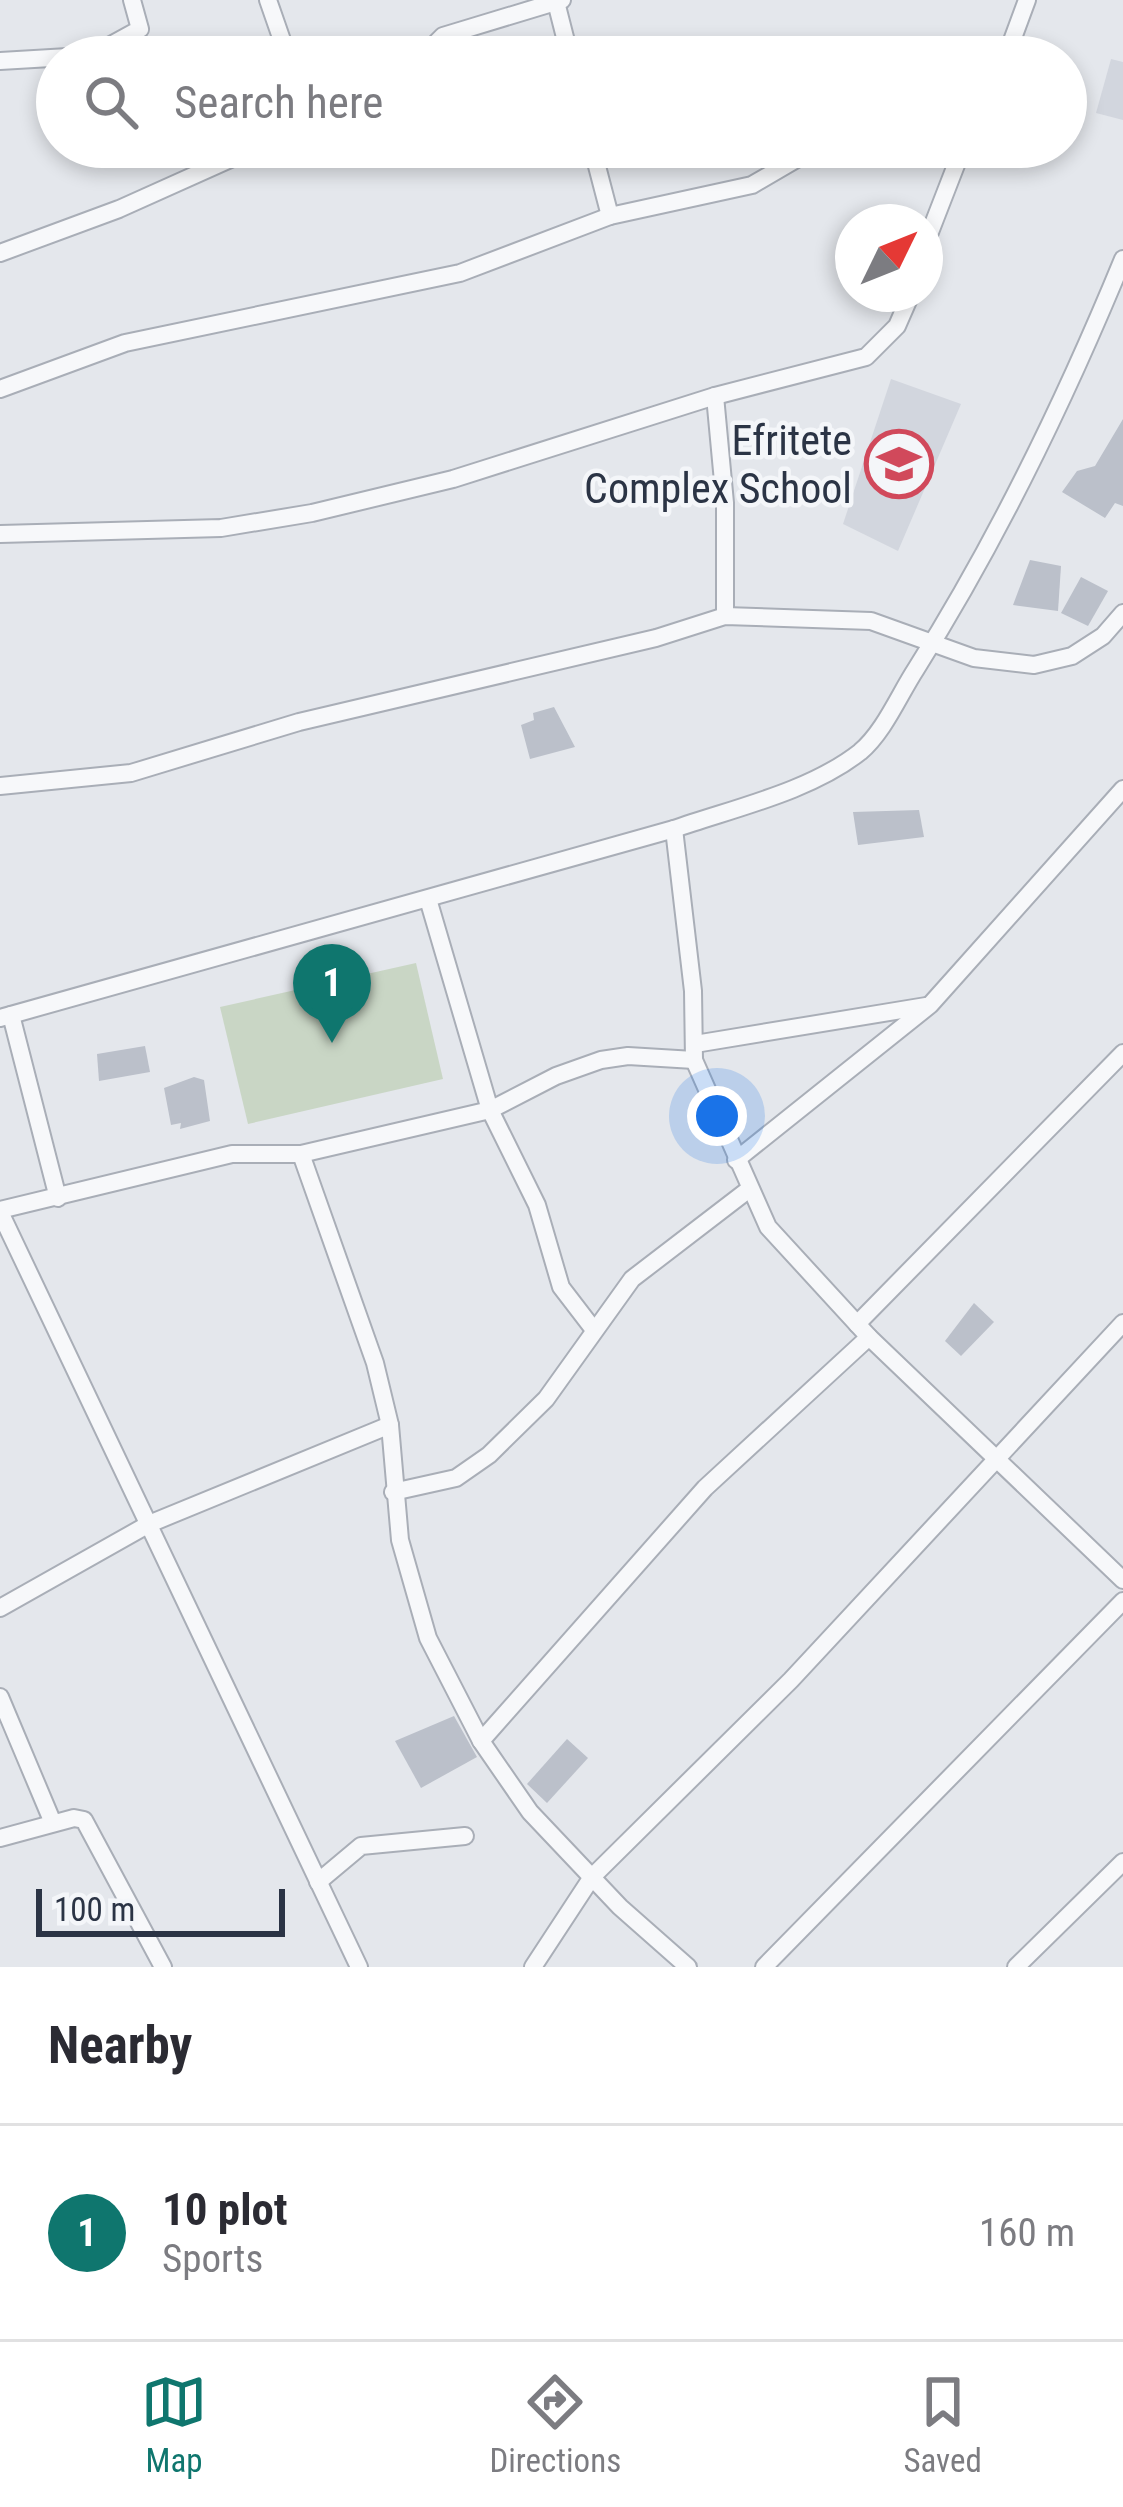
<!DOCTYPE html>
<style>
body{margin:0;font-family:"Roboto Condensed",sans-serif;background:#f2f2f3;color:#2b2b33}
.compass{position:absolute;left:835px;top:204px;width:108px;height:108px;border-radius:50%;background:#fff;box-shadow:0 6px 18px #0003;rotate:47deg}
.scale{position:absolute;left:36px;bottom:30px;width:249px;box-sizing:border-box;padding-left:12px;border:6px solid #2b3445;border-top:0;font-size:33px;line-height:42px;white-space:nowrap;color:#2b3445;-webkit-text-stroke:9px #f4f6f9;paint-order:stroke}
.you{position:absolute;left:717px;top:1116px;width:42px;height:42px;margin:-30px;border:9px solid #fff;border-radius:50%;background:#1a73e8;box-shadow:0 0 0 18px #1a73e833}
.badge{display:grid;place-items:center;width:78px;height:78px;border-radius:50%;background:#0f766e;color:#fff;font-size:39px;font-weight:700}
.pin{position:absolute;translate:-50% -99px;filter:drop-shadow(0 3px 6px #0008)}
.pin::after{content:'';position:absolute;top:63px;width:42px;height:36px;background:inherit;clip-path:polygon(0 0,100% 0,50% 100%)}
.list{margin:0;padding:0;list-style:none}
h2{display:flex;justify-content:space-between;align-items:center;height:156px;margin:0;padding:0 48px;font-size:51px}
h2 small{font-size:39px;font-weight:400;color:#7c7c81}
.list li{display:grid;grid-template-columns:78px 1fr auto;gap:36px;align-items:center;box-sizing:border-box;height:216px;padding:0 48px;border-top:3px solid #e1e1e2}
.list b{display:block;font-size:45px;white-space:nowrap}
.list p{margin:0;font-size:39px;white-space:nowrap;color:#7c7c81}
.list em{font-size:39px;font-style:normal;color:#7c7c81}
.icon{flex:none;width:66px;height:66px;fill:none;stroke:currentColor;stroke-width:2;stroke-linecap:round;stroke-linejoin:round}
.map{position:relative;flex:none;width:1123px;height:1967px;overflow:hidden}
.search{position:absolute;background:#fff;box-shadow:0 6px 18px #0003;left:36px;right:36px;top:36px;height:132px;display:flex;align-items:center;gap:30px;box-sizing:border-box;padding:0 42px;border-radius:66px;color:#7c7c81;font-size:45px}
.sheet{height:372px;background:#fff}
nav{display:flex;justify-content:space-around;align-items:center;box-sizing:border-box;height:168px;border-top:3px solid #e1e1e2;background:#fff;font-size:33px;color:#7c7c81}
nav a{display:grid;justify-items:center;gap:6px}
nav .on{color:#0f766e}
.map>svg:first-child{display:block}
</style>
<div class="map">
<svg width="1123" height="1967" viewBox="0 0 1123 1967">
<rect width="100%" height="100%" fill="#e4e7ec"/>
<g fill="#d2d6de">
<polygon points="1111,59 1123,62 1123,120 1096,113"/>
<polygon points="891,379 961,404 898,551 843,524"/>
</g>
<polygon fill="#c9d6c5" points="416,963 443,1079 248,1124 220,1007"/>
<g fill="#bbc0ca">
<polygon points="1123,419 1123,506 1115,503 1105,518 1062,492 1077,471 1095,466"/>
<polygon points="1030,560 1061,566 1058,611 1013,605"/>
<polygon points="1081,577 1108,591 1088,626 1061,613"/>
<polygon points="554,707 575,747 530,759 521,725 534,720 533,713"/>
<polygon points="919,810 924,837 858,845 853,812"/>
<polygon points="145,1046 150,1072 99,1081 97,1054"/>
<polygon points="194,1077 204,1080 210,1121 180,1129 181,1123 171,1125 164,1088"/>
<polygon points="974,1303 994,1322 961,1356 945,1341"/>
<polygon points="454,1716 477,1757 421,1788 395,1741"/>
<polygon points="567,1739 588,1758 547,1803 527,1784"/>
</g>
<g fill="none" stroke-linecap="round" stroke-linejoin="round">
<g stroke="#a9aeb7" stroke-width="20">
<g id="minor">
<polyline points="268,0 284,46 280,57"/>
<polyline points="556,2 570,57"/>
<polyline points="89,57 140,29 132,0"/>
<polyline points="422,57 443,36 562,0"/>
<polyline points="1006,57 1027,0"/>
<polyline points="0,61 68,57"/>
<polyline points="592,147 610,216"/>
<polyline points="925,245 963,147"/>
<polyline points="0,253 119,209 257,147"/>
<polyline points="0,389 125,343 460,273 610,216 752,185 817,147"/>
<polyline points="715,396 725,503 725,616"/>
<polyline points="0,534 221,528 312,513 453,479 715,396 866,357 897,326 911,294"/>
<polyline points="0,786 131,773 299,722 656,638 725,616 871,621 974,658 1034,665 1072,656 1103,636 1123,613"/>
<polyline points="674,829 693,991 694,1060 768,1227 869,1337 1123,1580"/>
<polyline points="428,899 490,1110 537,1205 561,1287 594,1330"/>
<polyline points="11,1015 58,1198"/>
<path d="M0,1018L674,829C734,808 809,792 860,752C884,732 899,695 916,669C998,539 1065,400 1123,259"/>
<polyline points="695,1044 926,1006"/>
<polyline points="301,1154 375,1363 390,1425 400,1540 428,1638 481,1741 530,1812 620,1907 688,1967"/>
<polyline points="736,1160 930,1005 1123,789"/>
<polyline points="0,1210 232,1154 301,1154 490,1110 556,1076 601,1060 628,1056 694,1060"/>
<polyline points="0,1212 359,1967"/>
<polyline points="857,1324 1123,1053"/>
<polyline points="393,1492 456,1478 489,1455 546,1399 632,1279 748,1190"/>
<polyline points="0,1608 149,1524 390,1425"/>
<polyline points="0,1697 53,1823"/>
<polyline points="481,1741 705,1488 869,1337"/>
<polyline points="0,1838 74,1818 84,1820 163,1967"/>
<polyline points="318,1882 361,1846 465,1836"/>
<polyline points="533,1967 592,1877 791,1680 1123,1323"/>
<polyline points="764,1967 1123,1601"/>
<polyline points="1016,1967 1123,1862"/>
</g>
</g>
<use href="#minor" stroke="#f7f8fa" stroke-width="16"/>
</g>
<defs>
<g id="school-ring" transform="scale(3.45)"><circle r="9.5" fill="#f4f6f9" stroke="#d1495b" stroke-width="1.5"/><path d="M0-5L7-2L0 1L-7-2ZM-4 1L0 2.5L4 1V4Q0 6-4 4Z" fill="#d1495b"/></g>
</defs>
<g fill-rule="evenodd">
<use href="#school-ring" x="899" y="464"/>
</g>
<g text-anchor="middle" stroke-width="9" stroke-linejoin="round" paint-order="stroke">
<g font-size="42" fill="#2b3445" stroke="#f4f6f9" text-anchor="end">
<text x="852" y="455">Efritete<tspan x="852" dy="48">Complex School</tspan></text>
</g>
</g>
</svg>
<svg class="compass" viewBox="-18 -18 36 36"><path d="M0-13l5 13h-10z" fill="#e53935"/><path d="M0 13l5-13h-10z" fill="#7c7c81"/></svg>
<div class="scale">100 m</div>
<div class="you"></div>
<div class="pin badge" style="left:332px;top:1043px">1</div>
<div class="search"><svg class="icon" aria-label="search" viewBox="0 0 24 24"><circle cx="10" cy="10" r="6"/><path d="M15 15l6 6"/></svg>Search here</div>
</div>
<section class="sheet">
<h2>Nearby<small></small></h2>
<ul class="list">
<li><span class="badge">1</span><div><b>10 plot</b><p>Sports</p></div><em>160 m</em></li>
</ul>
</section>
<nav>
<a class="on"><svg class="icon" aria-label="map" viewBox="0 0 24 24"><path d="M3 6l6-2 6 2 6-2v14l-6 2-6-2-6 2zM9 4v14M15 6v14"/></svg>Map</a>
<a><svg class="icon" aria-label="directions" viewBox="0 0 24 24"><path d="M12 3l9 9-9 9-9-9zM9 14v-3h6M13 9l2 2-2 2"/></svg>Directions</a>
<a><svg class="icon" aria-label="saved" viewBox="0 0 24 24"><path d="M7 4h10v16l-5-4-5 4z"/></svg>Saved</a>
</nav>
